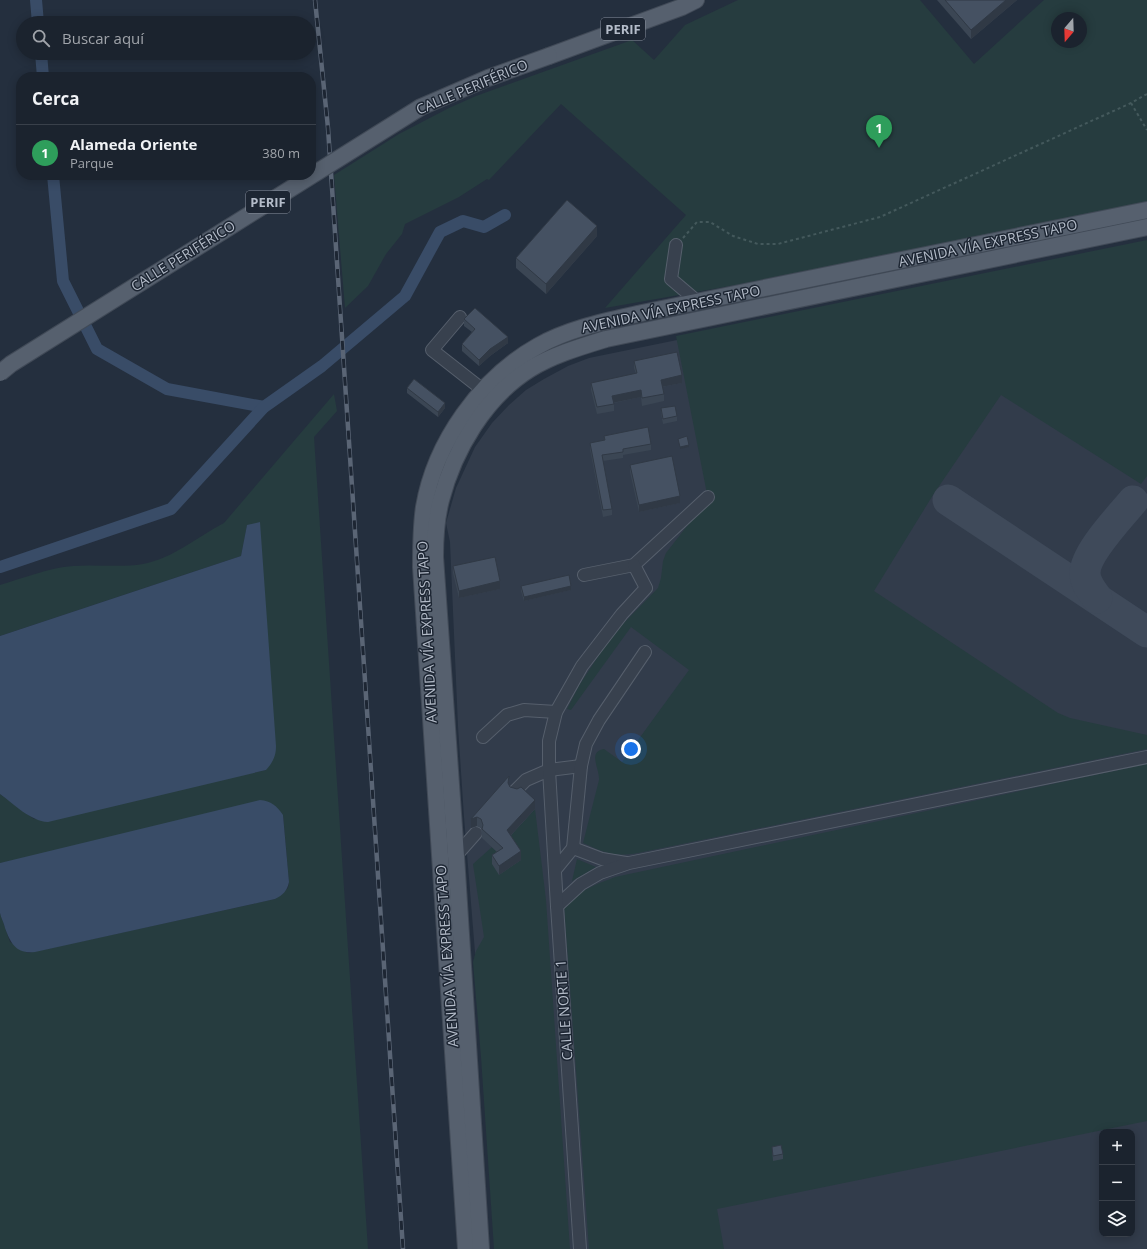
<!DOCTYPE html>
<html lang="es">
<meta charset="utf-8">
<style>
body{margin:0;font-family:"Open Sans",sans-serif;background:#242b36;color:#f1f3f6}
.controls{position:absolute;right:12px;bottom:12px;display:grid;overflow:hidden;border-radius:8px;box-shadow:0 2px 10px #0003}
.controls button{width:36px;height:36px;display:grid;place-items:center;padding:0;border:0;border-bottom:1px solid #39404a;background:#1b232e;color:#f1f3f6;font:20px sans-serif}
.compass{position:absolute;left:1051px;top:12px;width:36px;height:36px;border-radius:50%;background:#1b232e;box-shadow:0 2px 10px #0003;rotate:199deg}
.you{position:absolute;left:631px;top:749px;width:14px;height:14px;margin:-10px;border:3px solid #fff;border-radius:50%;background:#1a73e8;box-shadow:0 0 0 6px #1a73e833}
.badge{display:grid;place-items:center;width:26px;height:26px;border-radius:50%;background:#d93025;color:#fff;font-size:13px;font-weight:700}
.pin{position:absolute;translate:-50% -33px;filter:drop-shadow(0 1px 2px #0008)}
.pin::after{content:'';position:absolute;top:21px;width:14px;height:12px;background:inherit;clip-path:polygon(0 0,100% 0,50% 100%)}
.list{margin:0;padding:0;list-style:none}
h2{display:flex;justify-content:space-between;align-items:center;height:52px;margin:0;padding:0 16px;font-size:17px}
h2 small{font-size:13px;font-weight:400;color:#a0a4aa}
.list li{display:grid;grid-template-columns:26px 1fr auto;gap:12px;align-items:center;box-sizing:border-box;height:56px;padding:0 16px;border-top:1px solid #39404a}
.list b{display:block;font-size:15px;white-space:nowrap}
.list p{margin:0;font-size:13px;white-space:nowrap;color:#a0a4aa}
.list em{font-size:13px;font-style:normal;color:#a0a4aa}
.icon{flex:none;width:22px;height:22px;fill:none;stroke:currentColor;stroke-width:2;stroke-linecap:round;stroke-linejoin:round}
.map{position:relative;flex:none;width:1147px;height:1249px;overflow:hidden}
.search{position:absolute;background:#1b232e;box-shadow:0 2px 10px #0003;left:16px;top:16px;width:300px;height:44px;display:flex;align-items:center;gap:10px;box-sizing:border-box;padding:0 14px;border-radius:22px;color:#a0a4aa;font-size:15px}
.panel{position:absolute;background:#1b232e;box-shadow:0 2px 10px #0003;left:16px;top:72px;width:300px;height:108px;border-radius:16px}
.map>svg:first-child{display:block}
</style>
<div class="map">
<svg width="1147" height="1249" viewBox="0 0 1147 1249">
<rect width="100%" height="100%" fill="#242f3e"/>
<path fill="#323c4b" fill-rule="evenodd" d="M1147,244V1249H495L482,1038L464,817L458,726L450,542L446,523L456,488L475,447L492,423L509,405L526,390L544,379L568,366L589,358ZM1102,1132H1132V1234H1102Z"/>
<g fill="#263c3f" fill-rule="evenodd">
<path d="M738,0H920L974,64L1044,0H1147V203L736,285L605,308L686,215L561,104L489,180L487,179L459,197L405,224L402,234L386,254L368,286L345,308L334,175L399,134L449,108L476,96L632,40L654,60L685,25ZM1057,18H1081V42H1057Z"/>
<path d="M1147,240V476L1141,484L1001,395L933,495L874,591L1058,713L1070,718L1147,735V749L638,853C612,857 606,853 583,843L599,780C600,769 587,752 604,749L622,762L689,670L631,627L571,710L567,709L580,684L607,643L619,628L658,588L661,578L663,561L666,553L708,499L676,336Z"/>
<path d="M334,394L337,411L314,437L368,1249H0V913L10,942L28,953L275,899L288,888L289,882L283,815L0,863V794L34,819L266,770L247,526L241,556L0,636V585C24,578 48,568 73,566C97,564 120,568 143,564C174,558 197,537 224,523Z"/>
<path d="M1147,764V1121L717,1209L724,1249H589L564,905C578,891 597,884 615,877Z"/>
<polygon points="535,809 546,900 570,1249 494,1249 481,1057 473,962 476,951 484,937 473,864 492,847 497,851"/>
<polygon points="577,859 596,867 572,881"/>
</g>
<g fill="#394c67">
<path d="M260,522L276,746C276,756 273,762 266,770L48,822C30,821 14,804 0,794V636L241,556L247,525Z"/>
<path d="M260,800C271,801 277,806 283,815L289,882C287,891 283,895 275,899L35,952C16,954 11,944 5,928C4,923 1,918 0,913C0,901 0,877 0,863Z"/>
</g>
<g fill="none" stroke-linecap="round" stroke-linejoin="round">
<g stroke="#394c67" stroke-width="12">
<polyline points="36,0 38,23"/>
<polyline points="41,53 43,77"/>
<polyline points="53,175 63,281 97,349 167,389 264,407"/>
<polyline points="0,567 171,509 264,407 322,366 405,296 440,232 463,221 484,227 505,215"/>
</g>
<g stroke="#3f4a5a" stroke-width="31">
<polyline points="948,500 1147,632"/>
<path d="M1097,598C1092,591 1085,583 1085,573C1085,553 1120,517 1133,501"/>
</g>
<g stroke="#565f6c" stroke-width="14">
<g id="minor">
<polyline points="676,245 671,279 698,302"/>
<polyline points="460,317 432,350 483,390"/>
<polyline points="584,575 634,565 708,497"/>
<polyline points="483,737 507,715 524,710 556,712"/>
<polyline points="515,791 526,780 549,770 581,766"/>
<polyline points="573,848 602,859 626,863"/>
<polyline points="453,859 476,833"/>
<polyline points="555,870 573,848 581,766 586,744 599,720 645,652"/>
<polyline points="557,906 581,884 600,873 629,863 1147,757"/>
<polyline points="580,1249 557,906 549,770 549,741 556,712 582,666 622,614 646,588 634,565"/>
</g>
</g>
<g stroke="#414a57" stroke-width="18">
<g id="major">
<polyline points="549,56 682,7 696,0"/>
<path d="M466,1249L421,567C421,547 421,527 424,507C435,442 481,378 538,346C570,328 607,321 642,313L1147,210"/>
<path d="M481,1249L456,856L435,557C435,538 436,519 441,500C454,450 485,397 530,369C553,355 580,347 606,339L1147,227"/>
</g>
</g>
<g stroke="#44595c" stroke-width="2" stroke-dasharray="3 3" stroke-linecap="butt">
<polyline points="1131,103 1147,130"/>
<polyline points="683,238 697,222 710,222 733,236 758,244 778,244 880,217 1131,103 1147,94"/>
</g>
<use href="#minor" stroke="#38414e" stroke-width="12"/>
<use href="#major" stroke="#56606e" stroke-width="16"/>
<g stroke="#5a6575" stroke-width="4.5">
<polyline id="rail" points="315,0 328,128 403,1249"/>
</g>
<use href="#rail" stroke="#1d2633" stroke-width="3" stroke-dasharray="9" stroke-linecap="butt"/>
<g stroke="#414a57" stroke-width="18" stroke-linecap="butt">
<polyline id="major-bridge" points="0,373 11,364 421,107 488,78 549,56"/>
</g>
<use href="#major-bridge" stroke="#56606e" stroke-width="16"/>
</g>
<g fill="#3b4654">
<polygon points="937,0 1017,0 971,39"/>
<polygon points="597,236 546,294 516,268 516,258"/>
<polygon points="464,319 508,343 490,356 479,366 462,351 462,344 472,332 464,326"/>
<polygon points="634,361 682,383 662,387 664,394 664,401 642,406 641,397 614,403 614,411 597,414 591,390 591,383 636,374 634,368"/>
<polygon points="407,388 445,408 438,417 407,393"/>
<polygon points="661,408 677,416 677,421 663,424 661,413"/>
<polygon points="604,436 651,444 651,450 623,455 623,458 603,461 612,509 612,515 603,517 590,449 590,443 604,440"/>
<polygon points="630,465 680,503 639,512 630,472"/>
<polygon points="453,566 500,589 459,598 453,573"/>
<polygon points="521,586 571,590 524,601 521,591"/>
<polygon points="509,786 510,787 535,809 511,835 521,860 499,875 492,864 492,855 497,852 482,838 481,828 477,826 471,828 471,819"/>
<polygon points="772,1147 783,1154 783,1159 773,1161"/>
</g>
<g fill="#303945">
<polygon points="1006,0 1017,0 971,39 971,30"/>
<polygon points="597,226 597,236 546,294 546,284"/>
<polygon points="508,337 508,343 490,356 479,366 479,360 490,349"/>
<polygon points="682,375 682,383 661,387 661,380"/>
<polygon points="641,390 641,397 612,403 612,396"/>
<polygon points="445,403 445,408 438,417 438,412"/>
<polygon points="689,445 689,447 680,449 680,447"/>
<polygon points="680,496 680,503 639,512 639,505"/>
<polygon points="500,581 500,589 459,598 459,591"/>
<polygon points="571,586 571,590 524,601 524,597"/>
<polygon points="535,800 535,809 507,839 507,830"/>
<polygon points="477,817 477,826 471,828 471,819"/>
<polygon points="521,851 521,860 499,875 499,866"/>
</g>
<g fill="#455162" stroke="#303945">
<polygon points="945,0 1006,0 971,30"/>
<polygon points="567,200 597,226 546,284 516,258"/>
<polygon points="475,308 508,337 490,349 479,360 462,344 475,329 464,319"/>
<polygon points="677,352 682,375 661,380 664,394 642,398 641,390 612,396 614,404 597,407 591,383 637,373 634,361"/>
<polygon points="414,379 445,403 438,412 407,388"/>
<polygon points="675,406 677,416 663,419 661,408"/>
<polygon points="648,427 651,444 623,449 623,452 602,455 612,509 603,510 590,443 605,440 604,436"/>
<polygon points="687,436 689,445 680,447 678,439"/>
<polygon points="672,456 680,496 639,505 630,465"/>
<polygon points="495,557 500,581 459,591 453,566"/>
<polygon points="569,575 571,586 524,597 521,586"/>
<polygon points="509,776 508,783 510,787 517,789 521,787 535,800 507,830 521,851 499,866 492,855 503,848 482,829 483,825 481,819 477,817 471,819"/>
<polygon points="781,1145 783,1154 773,1156 772,1147"/>
</g>
<g text-anchor="middle" stroke-width="3" stroke-linejoin="round" paint-order="stroke">
<g fill="#1d2633" stroke="#878f9c" stroke-width="1">
<rect x="601" y="18" width="44" height="22" rx="3"/>
<rect x="246" y="191" width="44" height="22" rx="3"/>
</g>
<g font-size="13" font-weight="bold" fill="#b4bcc9">
<text x="623" y="34">PERIF</text>
<text x="268" y="207">PERIF</text>
</g>
<g font-size="14" fill="#b4bcc9" stroke="#1d2633">
<text transform="translate(472 87) rotate(-23)" y="5">CALLE PERIFÉRICO</text>
<text transform="translate(988 243) rotate(-12)" y="5">AVENIDA VÍA EXPRESS TAPO</text>
<text transform="translate(183 256) rotate(-32)" y="5">CALLE PERIFÉRICO</text>
<text transform="translate(671 309) rotate(-12)" y="5">AVENIDA VÍA EXPRESS TAPO</text>
<text transform="translate(427 632) rotate(-93)" y="5">AVENIDA VÍA EXPRESS TAPO</text>
<text transform="translate(447 956) rotate(-94)" y="5">AVENIDA VÍA EXPRESS TAPO</text>
<text transform="translate(564 1010) rotate(-94)" y="5">CALLE NORTE 1</text>
</g>
</g>
</svg>
<div class="controls">
<button>+</button>
<button>−</button>
<button><svg class="icon" aria-label="layers" viewBox="0 0 24 24"><path d="M12 4l9 5-9 5-9-5zM3 14l9 5 9-5"/></svg></button>
</div>
<svg class="compass" viewBox="-18 -18 36 36"><path d="M0-13l5 13h-10z" fill="#e53935"/><path d="M0 13l5-13h-10z" fill="#a0a4aa"/></svg>
<div class="you"></div>
<div class="pin badge" style="left:879px;top:148px;background:#2e9e5b">1</div>
<div class="search"><svg class="icon" aria-label="search" viewBox="0 0 24 24"><circle cx="10" cy="10" r="6"/><path d="M15 15l6 6"/></svg>Buscar aquí</div>
<section class="panel">
<h2>Cerca<small></small></h2>
<ul class="list">
<li><span class="badge" style="background:#2e9e5b">1</span><div><b>Alameda Oriente</b><p>Parque</p></div><em>380 m</em></li>
</ul>
</section>
</div>
